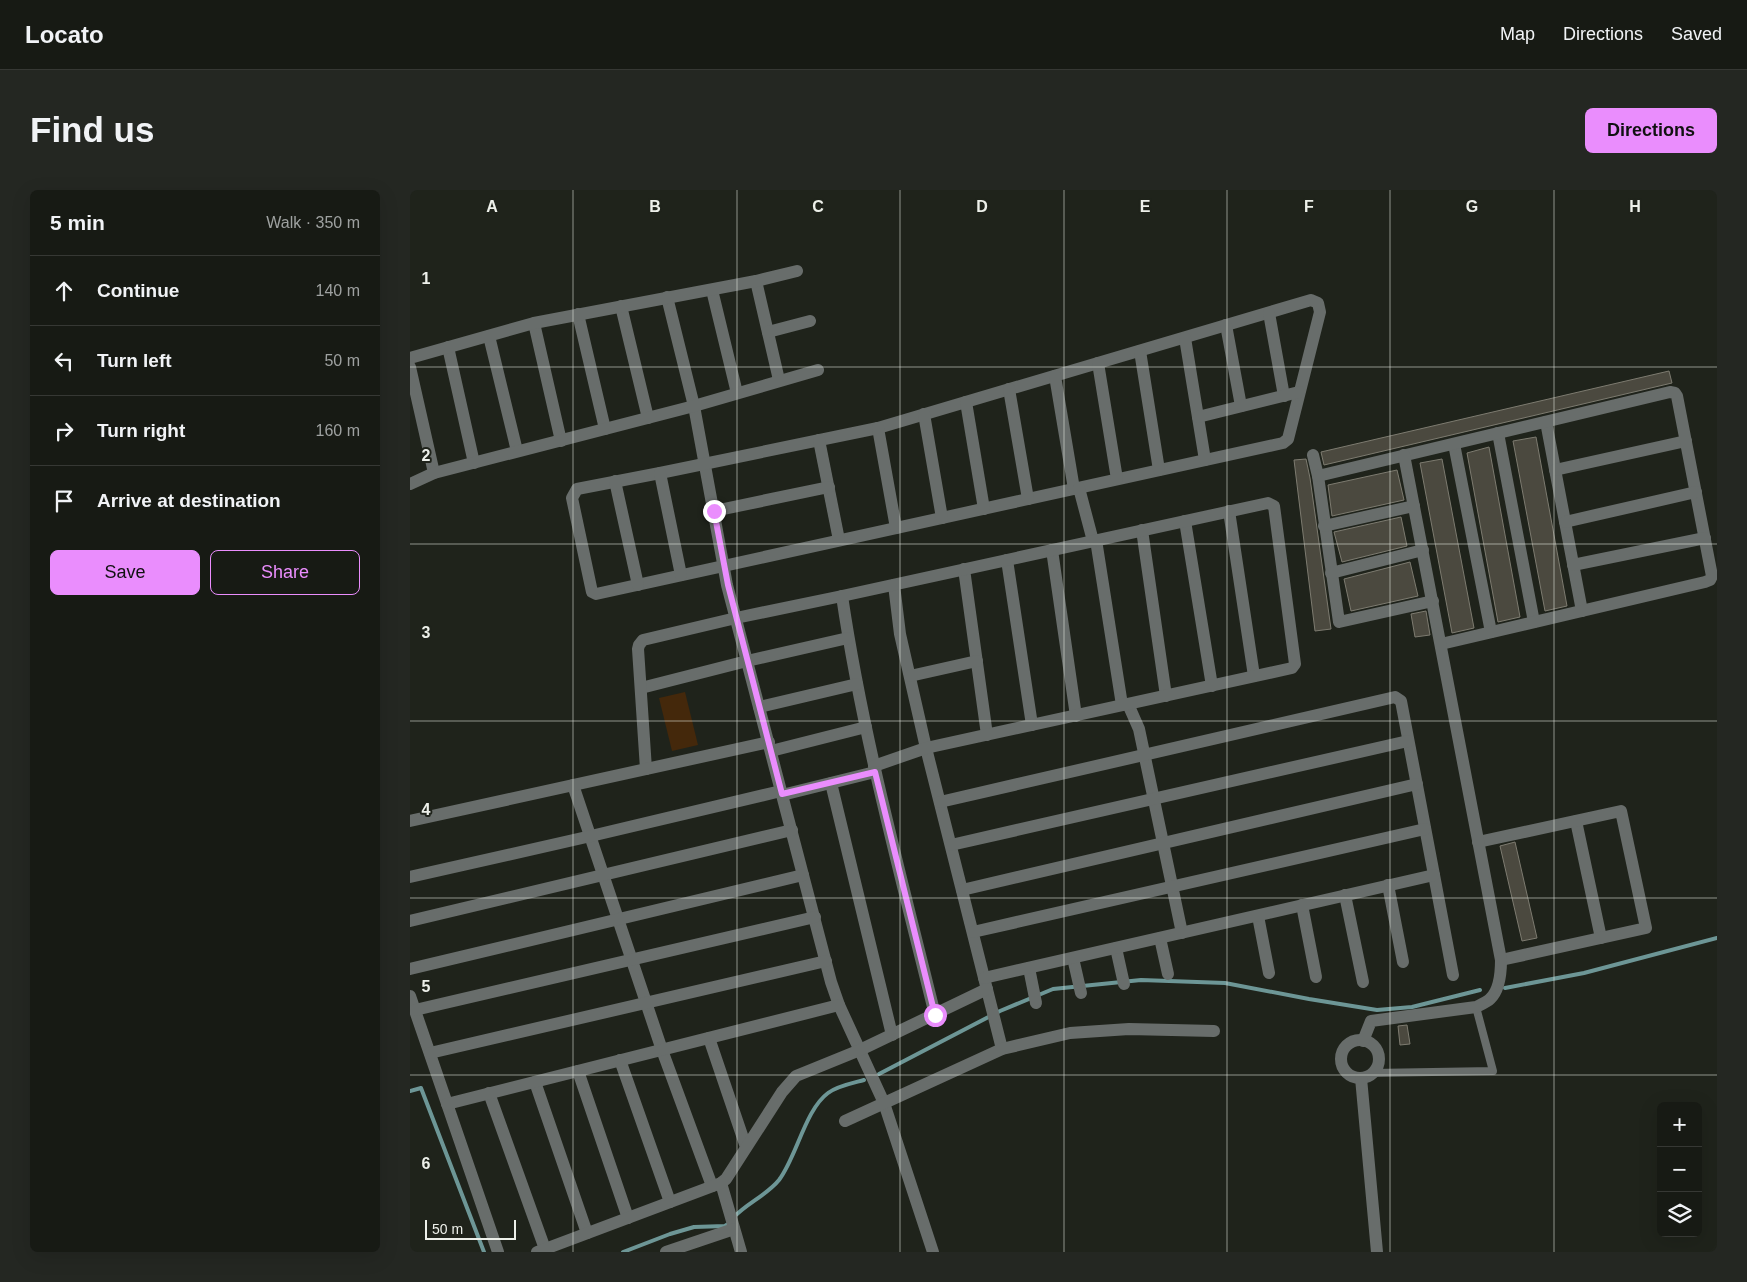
<!DOCTYPE html>
<meta charset="utf-8">
<style>
body{margin:0;font-family:Arial,sans-serif;background:#242722;color:#f1f3f6}
.controls{position:absolute;right:15px;bottom:15px;display:grid;overflow:hidden;border-radius:8px;box-shadow:0 5px 20px #0002}
.controls button{width:45px;height:45px;display:grid;place-items:center;padding:0;border:0;border-bottom:1px solid #363834;background:#171a14;color:#f1f3f6;font:25px sans-serif}
.scale{position:absolute;left:15px;bottom:12px;width:91px;box-sizing:border-box;padding-left:5px;border:2px solid #edf0ea;border-top:0;font-size:14px;line-height:18px;white-space:nowrap;color:#edf0ea;-webkit-text-stroke:4px #1f231b;paint-order:stroke}
.stop{position:absolute;width:15px;height:15px;margin:-11px;border:4px solid #ea8dfd;border-radius:50%;background:#fff}
.stop.end{background:#ea8dfd;border-color:#fff;box-shadow:0 1px 5px #0008}
.list{margin:0;padding:0;list-style:none}
h2{display:flex;justify-content:space-between;align-items:center;height:65px;margin:0;padding:0 20px;font-size:21px}
h2 small{font-size:16px;font-weight:400;color:#9ea1a0}
.list li{display:grid;grid-template-columns:32px 1fr auto;gap:15px;align-items:center;box-sizing:border-box;height:70px;padding:0 20px;border-top:1px solid #363834}
.list b{display:block;font-size:19px;white-space:nowrap}
.list em{font-size:16px;font-style:normal;color:#9ea1a0}
.actions{display:flex;gap:10px;padding:15px 20px}
.actions a{flex:1;padding:11px 0;border:1px solid #ea8dfd;border-radius:8px;text-align:center;font-size:18px;color:#ea8dfd}
.actions .main{background:#ea8dfd;color:#111}
.icon{flex:none;width:28px;height:28px;fill:none;stroke:currentColor;stroke-width:2;stroke-linecap:round;stroke-linejoin:round}
.map{position:relative;flex:none;width:1307px;height:1062px;overflow:hidden;border-radius:8px}
header{display:flex;align-items:center;gap:30px;box-sizing:border-box;height:70px;padding:0 25px;background:#171a14;border-bottom:1px solid #363834}
header strong{font-size:24px}
nav{display:flex;gap:28px;margin-inline-start:auto;font-size:18px}
.intro{display:flex;align-items:center;justify-content:space-between;box-sizing:border-box;height:120px;padding:0 30px}
h1{margin:0;font-size:35px}
.button{padding:12px 22px;border-radius:8px;background:#ea8dfd;color:#111;font-size:18px;font-weight:700}
main{display:flex;gap:30px;padding:0 30px}
aside{flex:1;background:#171a14;border-radius:8px;box-shadow:0 5px 20px #0002}
.map>svg:first-child{display:block}
</style>
<header>
<strong>Locato</strong>
<nav><a>Map</a><a>Directions</a><a>Saved</a></nav>
</header>
<div class="intro"><h1>Find us</h1><a class="button">Directions</a></div>
<main>
<aside>
<h2>5 min<small>Walk · 350 m</small></h2>
<ul class="list">
<li><svg class="icon" aria-label="ahead" viewBox="0 0 24 24"><path d="M12 20V5M6 11l6-6 6 6"/></svg><div><b>Continue</b></div><em>140 m</em></li>
<li><svg class="icon" aria-label="left" viewBox="0 0 24 24"><path d="M17 20v-9H6M10 6l-5 5 5 5"/></svg><div><b>Turn left</b></div><em>50 m</em></li>
<li><svg class="icon" aria-label="right" viewBox="0 0 24 24"><path d="M7 20v-9h11M14 6l5 5-5 5"/></svg><div><b>Turn right</b></div><em>160 m</em></li>
<li><svg class="icon" aria-label="arrive" viewBox="0 0 24 24"><path d="M6 21V4h12l-3 4 3 4H6"/></svg><div><b>Arrive at destination</b></div></li>
</ul>
<div class="actions"><a class="main">Save</a><a>Share</a></div>
</aside>
<div class="map">
<svg width="1307" height="1062" viewBox="0 0 1307 1062">
<rect width="100%" height="100%" fill="#1f231b"/>
<polygon fill="#44280b" points="275,502 288,555 262,561 249,508"/>
<g fill="none" stroke-linecap="round" stroke-linejoin="round">
<g stroke="#6d9696" stroke-width="4">
<polyline points="1095,798 1174,783 1307,748"/>
<polyline points="469,884 590,821 643,799 731,790 815,793 899,809 967,820 1002,817 1070,800"/>
<polyline points="0,901 11,898 74,1062"/>
<path d="M324,1027C337,1013 357,1005 369,990C387,966 395,920 418,903C427,896 443,893 454,890"/>
<polyline points="213,1062 260,1044 284,1037 315,1036 318,1034"/>
</g>
</g>
<g fill="#4b493f" stroke="#7d7b70">
<polygon points="1259,181 1262,193 914,275 911,262"/>
<polygon points="1126,247 1157,416 1135,421 1103,251"/>
<polygon points="1079,257 1110,427 1088,432 1057,263"/>
<polygon points="896,269 900,288 921,439 905,441 884,270"/>
<polygon points="1032,269 1064,438 1042,443 1010,273"/>
<polygon points="987,280 994,310 922,326 918,295"/>
<polygon points="991,327 997,356 932,372 924,342"/>
<polygon points="1000,372 1008,406 941,421 934,389"/>
<polygon points="1016,421 1020,445 1005,447 1001,424"/>
<polygon points="1105,652 1127,748 1112,751 1090,656"/>
<polygon points="997,835 1000,854 990,855 988,836"/>
</g>
<g fill="none" stroke-linecap="round" stroke-linejoin="round">
<polyline stroke="#686d6b" stroke-width="8" points="962,883 1083,881 1066,817"/>
<g stroke="#686d6b" stroke-width="12">
<polyline points="346,91 369,190"/>
<polyline points="302,100 327,203"/>
<polyline points="257,107 284,216 317,395 421,792 429,815 474,913 523,1062"/>
<polygon points="901,110 908,113 910,122 878,249 873,253 186,404 182,402 162,308 167,299 250,283 468,238"/>
<polyline points="211,116 238,228"/>
<polyline points="859,123 874,206"/>
<polyline points="168,124 195,239"/>
<polyline points="124,133 151,251"/>
<polyline points="816,135 831,216"/>
<polyline points="358,142 400,131"/>
<polyline points="79,146 107,261"/>
<polyline points="775,148 795,270"/>
<polyline points="38,157 64,273"/>
<polyline points="730,161 749,280"/>
<polyline points="0,168 124,133 346,91 387,81"/>
<polyline points="688,173 707,289"/>
<polyline points="0,177 24,283"/>
<polyline points="645,186 664,299"/>
<polyline points="599,199 618,309"/>
<polyline points="556,212 574,319"/>
<polyline points="514,224 532,328"/>
<polyline points="788,227 889,202"/>
<polyline points="1136,232 1172,421"/>
<polyline points="468,238 486,338"/>
<polyline points="1088,243 1124,432"/>
<polyline points="409,250 429,350"/>
<polyline points="1044,254 1081,442"/>
<polyline points="903,265 908,286 929,432 1023,411"/>
<polyline points="1145,280 1276,251"/>
<polyline points="250,283 271,385"/>
<polyline points="908,286 1260,202 1265,203 1267,206 1302,386 1300,390 1295,392 1031,454"/>
<polyline points="205,291 228,395"/>
<polyline points="0,294 24,283 284,216 408,180"/>
<polyline points="669,298 683,351"/>
<polyline points="304,321 419,297"/>
<polyline points="819,321 844,486"/>
<polyline points="775,331 802,496"/>
<polyline points="1155,332 1286,302"/>
<polyline points="914,336 1004,316"/>
<polyline points="732,340 756,506"/>
<polyline points="686,350 712,515"/>
<polyline points="642,360 666,526"/>
<polyline points="597,370 622,535"/>
<polyline points="1163,375 1295,348"/>
<polyline points="554,379 577,545"/>
<polyline points="921,383 1013,360"/>
<polyline points="484,395 490,444 516,558 592,859"/>
<path d="M432,406C453,548 491,686 525,825"/>
<polyline points="500,486 567,471"/>
<polyline points="231,498 337,471 438,448"/>
<polyline points="718,514 729,539 772,743"/>
<polyline points="349,517 447,494"/>
<polyline points="361,561 456,537"/>
<polyline points="236,579 228,459 229,455 233,450 326,428 432,406 858,313 864,316 885,474 882,478 516,558 464,576"/>
<polyline points="421,593 482,845"/>
<polyline points="163,595 252,860 302,996"/>
<polyline points="372,605 465,582"/>
<polyline points="530,612 985,507 991,511 1043,785"/>
<polyline points="0,631 359,552"/>
<polyline points="1166,631 1191,748"/>
<polyline points="1068,652 1211,621 1236,738 1091,770"/>
<polyline points="541,655 998,551"/>
<polyline points="0,687 181,646 371,601"/>
<polyline points="978,695 993,772"/>
<polyline points="552,700 1007,594"/>
<polyline points="935,705 953,792"/>
<polyline points="892,715 906,787"/>
<polyline points="848,726 859,783"/>
<polyline points="0,731 382,640"/>
<polyline points="563,742 1015,639"/>
<polyline points="750,748 758,784"/>
<polyline points="706,758 714,794"/>
<polyline points="663,768 671,803"/>
<polyline points="619,778 626,813"/>
<polyline points="0,779 393,685"/>
<polyline points="574,788 1024,685"/>
<polyline points="0,806 88,1062"/>
<polyline points="5,820 405,727"/>
<polyline points="299,848 336,957"/>
<circle cx="950" cy="869" r="19"/>
<path d="M953,851L961,831L1066,817C1070,815 1077,812 1080,809C1090,800 1091,782 1091,770L994,265"/>
<polyline points="20,863 416,771"/>
<polyline points="210,870 260,1012"/>
<polyline points="168,881 218,1028"/>
<polyline points="951,888 967,1062"/>
<polyline points="125,892 177,1043"/>
<polyline points="79,903 135,1059"/>
<polyline points="37,914 429,815"/>
<polyline points="435,931 592,859 660,843 719,839 804,841"/>
<polyline points="311,993 331,1062"/>
<polyline points="127,1062 311,993 316,989 372,902 386,886 450,860 577,799"/>
<polyline points="256,1062 324,1039"/>
</g>
</g>
<g fill="none" stroke-linecap="round" stroke-linejoin="round">
<polyline stroke="#ea8dfd" stroke-width="6" points="304,321 318,395 372,604 465,582 525,825"/>
</g>
<path fill="none" stroke="#edf0ea" stroke-width="1" stroke-opacity="0.55" d="M163,0V1062M327,0V1062M490,0V1062M654,0V1062M817,0V1062M980,0V1062M1144,0V1062M0,177H1307M0,354H1307M0,531H1307M0,708H1307M0,885H1307"/>
<g font-size="16" text-anchor="middle" font-weight="bold" fill="#edf0ea" stroke="#1f231b" stroke-width="4" stroke-linejoin="round" paint-order="stroke">
<text x="82" y="22">A</text>
<text x="245" y="22">B</text>
<text x="408" y="22">C</text>
<text x="572" y="22">D</text>
<text x="735" y="22">E</text>
<text x="899" y="22">F</text>
<text x="1062" y="22">G</text>
<text x="1225" y="22">H</text>
<text x="16" y="94">1</text>
<text x="16" y="271">2</text>
<text x="16" y="448">3</text>
<text x="16" y="625">4</text>
<text x="16" y="802">5</text>
<text x="16" y="979">6</text>
</g>
</svg>
<div class="controls">
<button>+</button>
<button>−</button>
<button><svg class="icon" aria-label="layers" viewBox="0 0 24 24"><path d="M12 4l9 5-9 5-9-5zM3 14l9 5 9-5"/></svg></button>
</div>
<div class="scale">50 m</div>
<div class="stop" style="left:525px;top:825px"></div>
<div class="stop end" style="left:304px;top:321px"></div>
</div>
</main>
